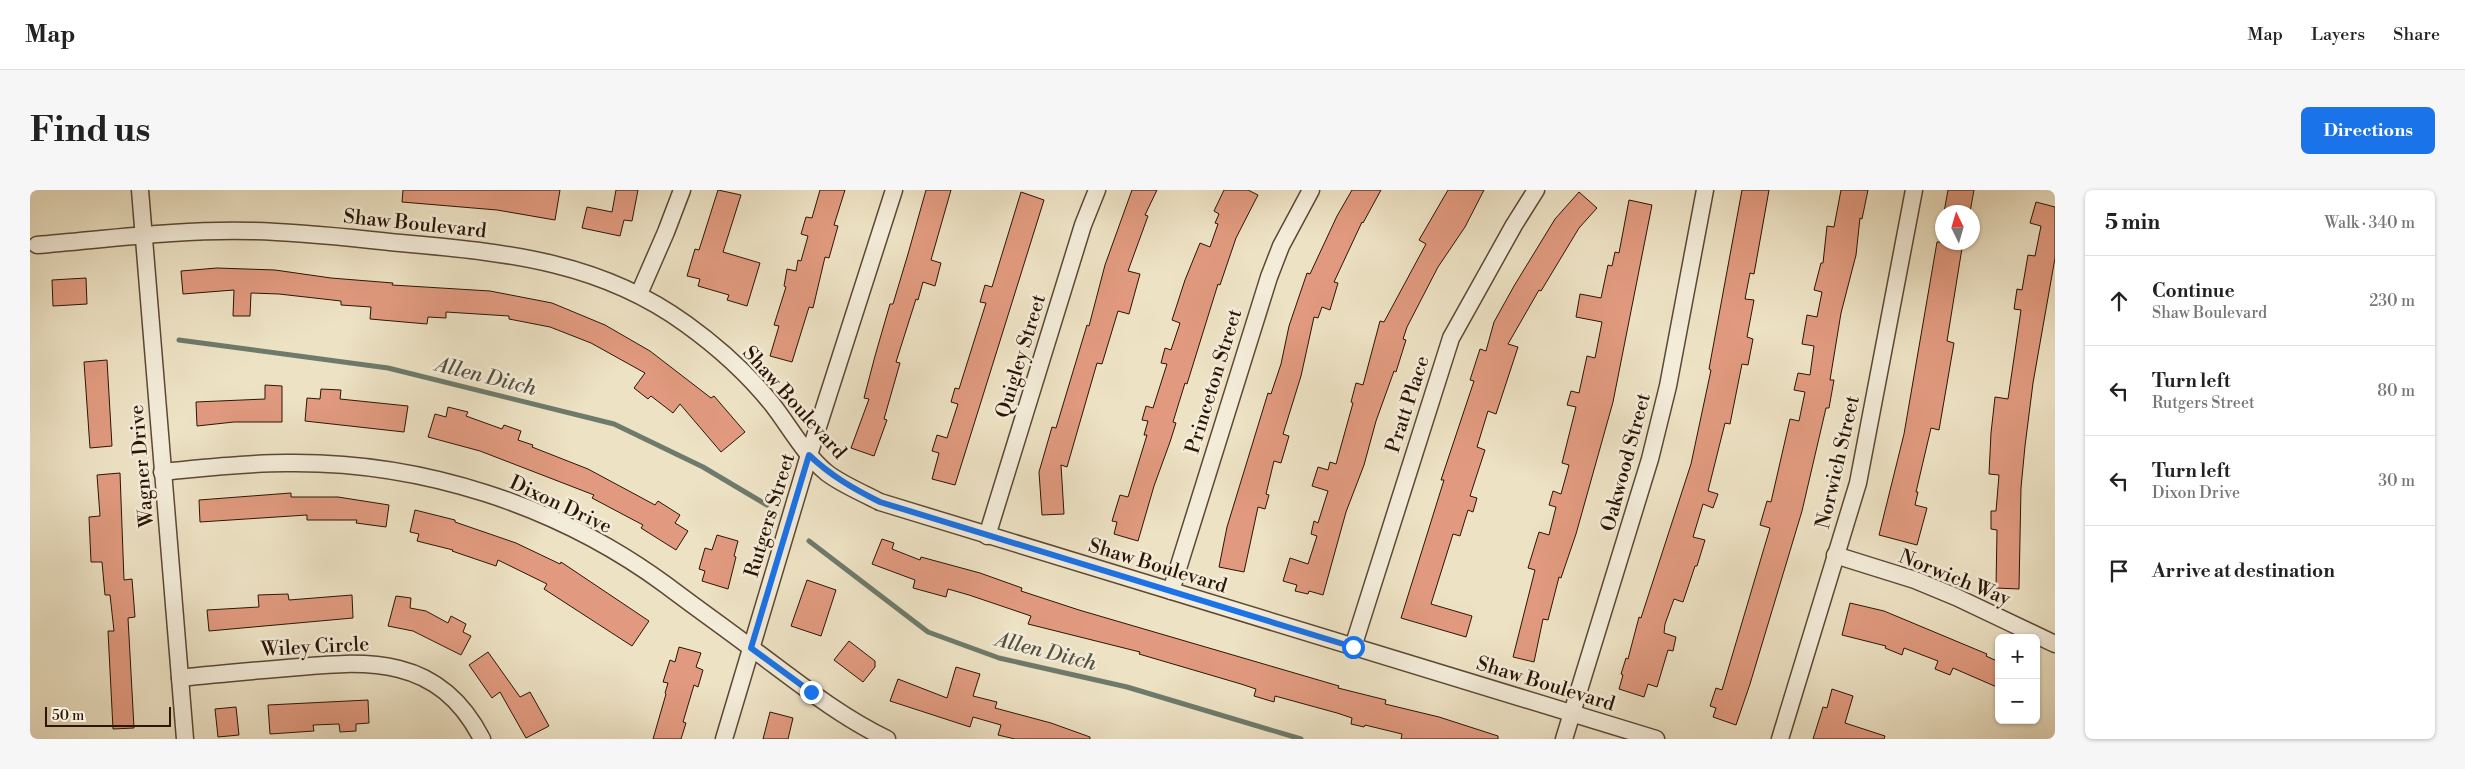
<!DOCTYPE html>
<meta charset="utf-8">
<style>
body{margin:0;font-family:"Libre Bodoni",serif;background:#f6f6f6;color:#222}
.controls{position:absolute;right:15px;bottom:15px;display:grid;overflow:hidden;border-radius:8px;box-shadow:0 1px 4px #0004}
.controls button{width:45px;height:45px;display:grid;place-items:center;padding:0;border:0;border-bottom:1px solid #e0e0e0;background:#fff;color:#222;font:25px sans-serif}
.compass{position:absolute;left:1905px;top:15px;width:45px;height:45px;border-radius:50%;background:#fff;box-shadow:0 1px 4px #0004;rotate:355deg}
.scale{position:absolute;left:15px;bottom:12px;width:126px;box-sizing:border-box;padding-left:5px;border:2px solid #2b1504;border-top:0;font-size:14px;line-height:18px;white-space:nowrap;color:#2b1504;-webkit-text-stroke:4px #f3ecd9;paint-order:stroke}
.stop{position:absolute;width:15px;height:15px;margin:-11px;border:4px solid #1a73e8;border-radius:50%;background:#fff}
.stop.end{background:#1a73e8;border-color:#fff;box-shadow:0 1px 5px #0008}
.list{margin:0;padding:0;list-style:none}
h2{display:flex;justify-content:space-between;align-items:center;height:65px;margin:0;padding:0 20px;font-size:21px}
h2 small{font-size:16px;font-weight:400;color:#767676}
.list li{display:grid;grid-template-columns:32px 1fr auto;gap:15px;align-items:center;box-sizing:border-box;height:90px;padding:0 20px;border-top:1px solid #e0e0e0}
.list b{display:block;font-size:19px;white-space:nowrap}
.list p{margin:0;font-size:16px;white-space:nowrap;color:#767676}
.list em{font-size:16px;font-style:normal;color:#767676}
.icon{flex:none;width:28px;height:28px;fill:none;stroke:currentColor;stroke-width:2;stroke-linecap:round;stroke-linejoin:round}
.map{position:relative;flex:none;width:2025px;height:549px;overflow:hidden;border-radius:8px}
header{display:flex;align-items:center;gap:30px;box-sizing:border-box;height:70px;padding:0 25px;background:#fff;border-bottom:1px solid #e0e0e0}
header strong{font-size:24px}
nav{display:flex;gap:28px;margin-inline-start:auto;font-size:18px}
.intro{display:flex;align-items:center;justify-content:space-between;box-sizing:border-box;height:120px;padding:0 30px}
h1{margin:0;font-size:35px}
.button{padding:12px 22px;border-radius:8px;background:#1a73e8;color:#fff;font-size:18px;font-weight:700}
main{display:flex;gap:30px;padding:0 30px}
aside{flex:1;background:#fff;border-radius:8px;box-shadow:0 1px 4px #0004}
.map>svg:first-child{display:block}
</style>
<header>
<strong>Map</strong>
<nav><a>Map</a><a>Layers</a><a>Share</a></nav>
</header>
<div class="intro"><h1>Find us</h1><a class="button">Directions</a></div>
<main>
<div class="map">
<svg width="2025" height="549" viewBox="0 0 2025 549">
<rect width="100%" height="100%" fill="#ede2c4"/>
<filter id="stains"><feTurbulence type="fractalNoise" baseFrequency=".004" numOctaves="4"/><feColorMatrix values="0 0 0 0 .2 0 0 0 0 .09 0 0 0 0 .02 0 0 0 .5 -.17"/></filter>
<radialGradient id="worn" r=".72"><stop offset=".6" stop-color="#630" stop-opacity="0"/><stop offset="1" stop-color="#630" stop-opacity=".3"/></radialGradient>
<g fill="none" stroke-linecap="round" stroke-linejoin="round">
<g stroke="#6e7a6b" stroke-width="5">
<polyline points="149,150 358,178 584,234 673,277 737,315"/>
<polyline points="779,351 898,442 969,468 1097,497 1271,549"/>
</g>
</g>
<g fill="#e19a7f" stroke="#2b1504">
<polygon points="373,0 530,0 525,30 467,20 372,12"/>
<polygon points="586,0 608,0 602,31 594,30 590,46 552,38 557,17 582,22"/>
<polygon points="688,0 711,5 693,62 730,73 717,116 697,110 699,105 668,96 670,89 657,86 665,59 669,60"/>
<polygon points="790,0 815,0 804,35 808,36 799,68 795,67 783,118 779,117 762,172 740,166 749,136 744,135 756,97 754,96 757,79 766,81 768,70 771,71 778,46 771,44 776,27 782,28"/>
<polygon points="896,0 921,0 901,70 911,73 905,96 893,92 888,110 886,109 866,172 870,173 854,229 857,230 844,266 821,258 839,209 834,208 845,166 860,114 863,114 878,64"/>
<polygon points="1102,0 1127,0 1115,25 1118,26 1098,81 1110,84 1099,124 1088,121 1072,174 1067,173 1037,277 1031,275 1034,324 1012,325 1009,282 1022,237 1026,238 1057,135 1059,136 1075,75"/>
<polygon points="1194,0 1218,0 1228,5 1206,48 1190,95 1188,94 1157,194 1155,193 1143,232 1146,233 1140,252 1124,296 1108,351 1084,344 1087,332 1082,331 1090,305 1098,307 1117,245 1114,245 1118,231 1112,230 1116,216 1123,218 1137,174 1131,173 1135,158 1141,160 1150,133 1142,130 1155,90 1170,53 1180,57 1188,34 1185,33 1189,24 1184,21"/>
<polygon points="1322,0 1351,0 1333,33 1332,32 1304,92 1308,93 1300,120 1292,117 1288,128 1284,127 1271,186 1253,244 1259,246 1251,273 1244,271 1236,304 1239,305 1235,319 1228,317 1214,382 1189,377 1197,337 1238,203 1241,204 1251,174 1259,136 1277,83 1280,84 1307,26"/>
<polygon points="1418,0 1454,0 1435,37 1408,77 1377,137 1373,149 1376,150 1366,182 1364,181 1346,231 1334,275 1316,322 1293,405 1279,401 1278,404 1265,401 1267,395 1253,391 1260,368 1278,374 1287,346 1281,344 1284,331 1288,333 1298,301 1282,296 1288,277 1298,280 1300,272 1306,274 1323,213 1321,212 1326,193 1333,195 1350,131 1354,132 1396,54 1389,50"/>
<polygon points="1712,0 1739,0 1724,84 1720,83 1715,109 1724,110 1717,147 1723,149 1718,175 1712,174 1700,234 1695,233 1678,301 1688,304 1683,318 1673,314 1663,347 1675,350 1667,376 1665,376 1653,412 1644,409 1635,434 1634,443 1646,447 1643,461 1638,460 1627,497 1618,494 1614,507 1589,499 1593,485 1591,484 1596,468 1598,469 1609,427 1611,428 1661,274 1681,180 1679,179"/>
<polygon points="1811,0 1838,0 1832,29 1830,28 1826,65 1811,123 1800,190 1804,190 1799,218 1796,218 1772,321 1720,494 1706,535 1683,527 1686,518 1680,516 1686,498 1692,500 1740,338 1730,335 1737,311 1741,312 1760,229 1769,231 1775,202 1764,200 1768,183 1780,185 1784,156 1772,154 1777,125 1787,127 1792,102 1784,100 1791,73 1793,73 1797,36 1804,37"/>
<polygon points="1918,0 1944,0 1940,22 1914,22"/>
<polygon points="991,2 1014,10 925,295 902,289 909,263 902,261 907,245 917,248 928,214 921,212 925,198 929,199 956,113 950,112 955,95 962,97"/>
<polygon points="1549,2 1567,18 1549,38 1511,101 1509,100 1478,154 1488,157 1466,224 1458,221 1447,257 1455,260 1440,306 1447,308 1443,322 1438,320 1430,346 1423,344 1401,414 1442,426 1436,447 1371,428 1414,290 1411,290 1444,191 1440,190 1450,159 1456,161 1464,132 1484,96 1525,29"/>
<polygon points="1599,10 1622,15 1583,212 1546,344 1531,388 1529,387 1518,430 1513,429 1504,472 1483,467 1505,380 1498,378 1509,342 1519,345 1526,317 1519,315 1523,301 1531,304 1539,275 1532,273 1546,217 1537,215 1541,201 1549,203 1557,166 1565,168 1572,132 1546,127 1550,104 1571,108 1578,75 1582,76 1585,62 1589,63"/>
<polygon points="2006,12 2025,17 2025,68 2003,193 1995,256 1991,298 1989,399 1966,398 1967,340 1961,339 1961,321 1966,321 1969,285 1959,284 1961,243 1965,207 1978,209 1991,120 1984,119 1987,99 1992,100 1998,65 2005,66 2011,36 2000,33"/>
<polygon points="1907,52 1933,52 1917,151 1924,153 1909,240 1901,238 1886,302 1888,302 1885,315 1897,318 1887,355 1849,345 1874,244"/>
<polygon points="187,78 245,80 301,88 363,93 362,95 460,101 522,113 575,135 620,161 681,208 684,206 715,242 691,262 650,214 643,223 621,206 618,209 604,198 615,183 561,153 520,137 479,129 479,126 416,122 416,128 398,127 397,134 340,129 341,117 311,115 311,111 249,104 221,103 220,126 203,126 204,100 153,104 151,81"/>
<polygon points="56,88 57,114 23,116 22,90"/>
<polygon points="77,170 82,256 60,258 54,172"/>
<polygon points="235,195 252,196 252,232 204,232 167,236 166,212 235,209"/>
<polygon points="291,199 311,200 310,209 378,216 374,242 275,231 277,208 290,209"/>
<polygon points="418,217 438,222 436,226 472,239 474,235 491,241 488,250 503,255 502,257 558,279 625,315 628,311 650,325 645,333 658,341 646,360 611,338 613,335 562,308 564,305 450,261 398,247 405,224 416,227"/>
<polygon points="90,283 94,390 102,389 105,427 98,428 104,538 83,539 78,441 84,441 80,405 75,405 72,372 61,372 59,327 70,326 67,285"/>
<polygon points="261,303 261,307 308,307 359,315 356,337 326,333 327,330 277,330 277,325 170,332 169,310"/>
<polygon points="385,320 425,330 425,332 486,353 530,374 531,372 619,431 602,456 514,399 517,394 468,370 466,376 422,361 423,360 387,351 389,344 380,342"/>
<polygon points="687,345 708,351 704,366 706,367 698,399 672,391 675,381 669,379 675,358 682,360"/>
<polygon points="852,349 864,353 862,359 890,370 891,367 950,383 992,398 991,401 1049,420 1309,496 1308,498 1356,510 1355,514 1409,527 1468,546 1468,549 1371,549 1372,544 1335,535 1334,537 1321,534 1322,528 1307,523 1245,506 1244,512 1224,506 1226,499 1211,494 1109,464 1110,462 998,434 1001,426 939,405 918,399 916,407 883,398 885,390 842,374"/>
<polygon points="777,390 806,400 791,446 761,436"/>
<polygon points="258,404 259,410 322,405 323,428 179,441 177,420 229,417 228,405"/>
<polygon points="366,406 381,408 380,418 396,421 418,433 421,426 436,434 433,442 441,446 431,465 383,441 358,436"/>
<polygon points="1820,413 1854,421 1957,464 1956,466 1969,472 1969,498 1923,478 1920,485 1905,479 1908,471 1874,458 1872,465 1855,458 1856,456 1812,445"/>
<polygon points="819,451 845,471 845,477 833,492 804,470"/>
<polygon points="649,457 671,463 666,477 673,480 668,497 664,495 653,532 656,533 651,549 623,549 636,504 635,503 638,493 633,492 640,470 645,472"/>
<polygon points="458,462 490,507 500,502 519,536 496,548 470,502 462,508 439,475"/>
<polygon points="926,477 950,484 943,506 967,512 965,518 1021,533 1060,547 1060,549 985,549 968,545 971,535 943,527 940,537 860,511 868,489 917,508"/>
<polygon points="1802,499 1823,506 1815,533 1855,546 1854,549 1783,549 1793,517 1797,518"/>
<polygon points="338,510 339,533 326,534 326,541 310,542 309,534 283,535 284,541 240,544 238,515"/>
<polygon points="206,517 209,545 188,547 185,519"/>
<polygon points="740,522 763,528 758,549 733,549"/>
</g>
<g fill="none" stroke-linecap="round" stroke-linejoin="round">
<g stroke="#5c4834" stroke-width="19">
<g id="minor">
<polyline points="110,0 155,549"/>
<path d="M7,55C79,49 151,39 222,41C276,42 328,49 381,54C481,63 572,73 656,134C688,157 717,183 742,214C760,237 774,264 797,283C813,295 833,303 850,312L1626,549"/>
<polyline points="609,104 636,42 652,0"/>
<path d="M132,282C173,278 215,273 256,273C391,271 527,315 636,395C665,417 695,438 724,460C766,491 809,526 857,549"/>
<polyline points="957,346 1053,35 1067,0"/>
<polyline points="1805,365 1885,390 1926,407 2025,454"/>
<polyline points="1141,401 1239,87 1251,56 1281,0"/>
<polyline points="1323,457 1421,148 1484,35 1506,0"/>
<path d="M150,488C186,484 221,481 257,478C339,470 409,465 452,549"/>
<polyline points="694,549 779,265 864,0"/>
<polyline points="1534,549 1620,269 1638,196 1675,0"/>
<polyline points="1750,549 1828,293 1884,0"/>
</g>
</g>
<use href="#minor" stroke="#f3ecd9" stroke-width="16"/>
</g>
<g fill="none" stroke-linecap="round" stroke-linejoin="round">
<path stroke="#1a73e8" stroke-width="6" d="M781,502L721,458L779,265C801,286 824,299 850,312L1323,457"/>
</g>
<g text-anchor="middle" stroke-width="5" stroke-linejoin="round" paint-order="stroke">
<g font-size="20" fill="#2b1504" stroke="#f3ecd9">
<text transform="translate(385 33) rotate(6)" y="7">Shaw Boulevard</text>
<text transform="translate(990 166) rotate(-73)" y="7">Quigley Street</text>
<text transform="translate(1183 191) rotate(-73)" y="7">Princeton Street</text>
<text transform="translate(765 212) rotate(48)" y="7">Shaw Boulevard</text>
<text transform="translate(1377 214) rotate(-72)" y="7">Pratt Place</text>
<text transform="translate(1595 272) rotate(-75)" y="7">Oakwood Street</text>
<text transform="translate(1807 272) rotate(-77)" y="7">Norwich Street</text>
<text transform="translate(111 276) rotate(-95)" y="7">Wagner Drive</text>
<text transform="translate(531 314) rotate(25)" y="7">Dixon Drive</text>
<text transform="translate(739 325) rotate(-73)" y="7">Rutgers Street</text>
<text transform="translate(1128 375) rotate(17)" y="7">Shaw Boulevard</text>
<text transform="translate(1925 387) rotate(22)" y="7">Norwich Way</text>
<text transform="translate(285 456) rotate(-3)" y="7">Wiley Circle</text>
<text transform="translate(1516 493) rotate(17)" y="7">Shaw Boulevard</text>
</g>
<g font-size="21" font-style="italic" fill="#525040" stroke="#f3ecd9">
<text transform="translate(456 186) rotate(14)" y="7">Allen Ditch</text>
<text transform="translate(1016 461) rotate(14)" y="7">Allen Ditch</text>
</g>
</g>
<rect width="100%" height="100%" filter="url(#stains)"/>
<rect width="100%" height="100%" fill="url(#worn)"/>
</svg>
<div class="controls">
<button>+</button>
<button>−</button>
</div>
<svg class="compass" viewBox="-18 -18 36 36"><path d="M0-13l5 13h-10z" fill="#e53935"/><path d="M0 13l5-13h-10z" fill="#767676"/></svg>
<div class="scale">50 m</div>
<div class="stop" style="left:1323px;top:457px"></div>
<div class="stop end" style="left:781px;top:502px"></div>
</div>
<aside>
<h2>5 min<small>Walk · 340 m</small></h2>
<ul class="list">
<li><svg class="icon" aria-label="ahead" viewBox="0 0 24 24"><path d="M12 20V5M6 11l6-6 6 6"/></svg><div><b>Continue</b><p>Shaw Boulevard</p></div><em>230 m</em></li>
<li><svg class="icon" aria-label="left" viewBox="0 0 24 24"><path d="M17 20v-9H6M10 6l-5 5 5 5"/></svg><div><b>Turn left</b><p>Rutgers Street</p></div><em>80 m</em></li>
<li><svg class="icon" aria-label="left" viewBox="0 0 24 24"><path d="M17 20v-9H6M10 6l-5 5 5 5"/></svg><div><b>Turn left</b><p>Dixon Drive</p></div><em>30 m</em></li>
<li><svg class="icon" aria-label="arrive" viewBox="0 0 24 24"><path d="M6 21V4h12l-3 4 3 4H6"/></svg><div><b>Arrive at destination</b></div></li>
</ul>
</aside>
</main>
